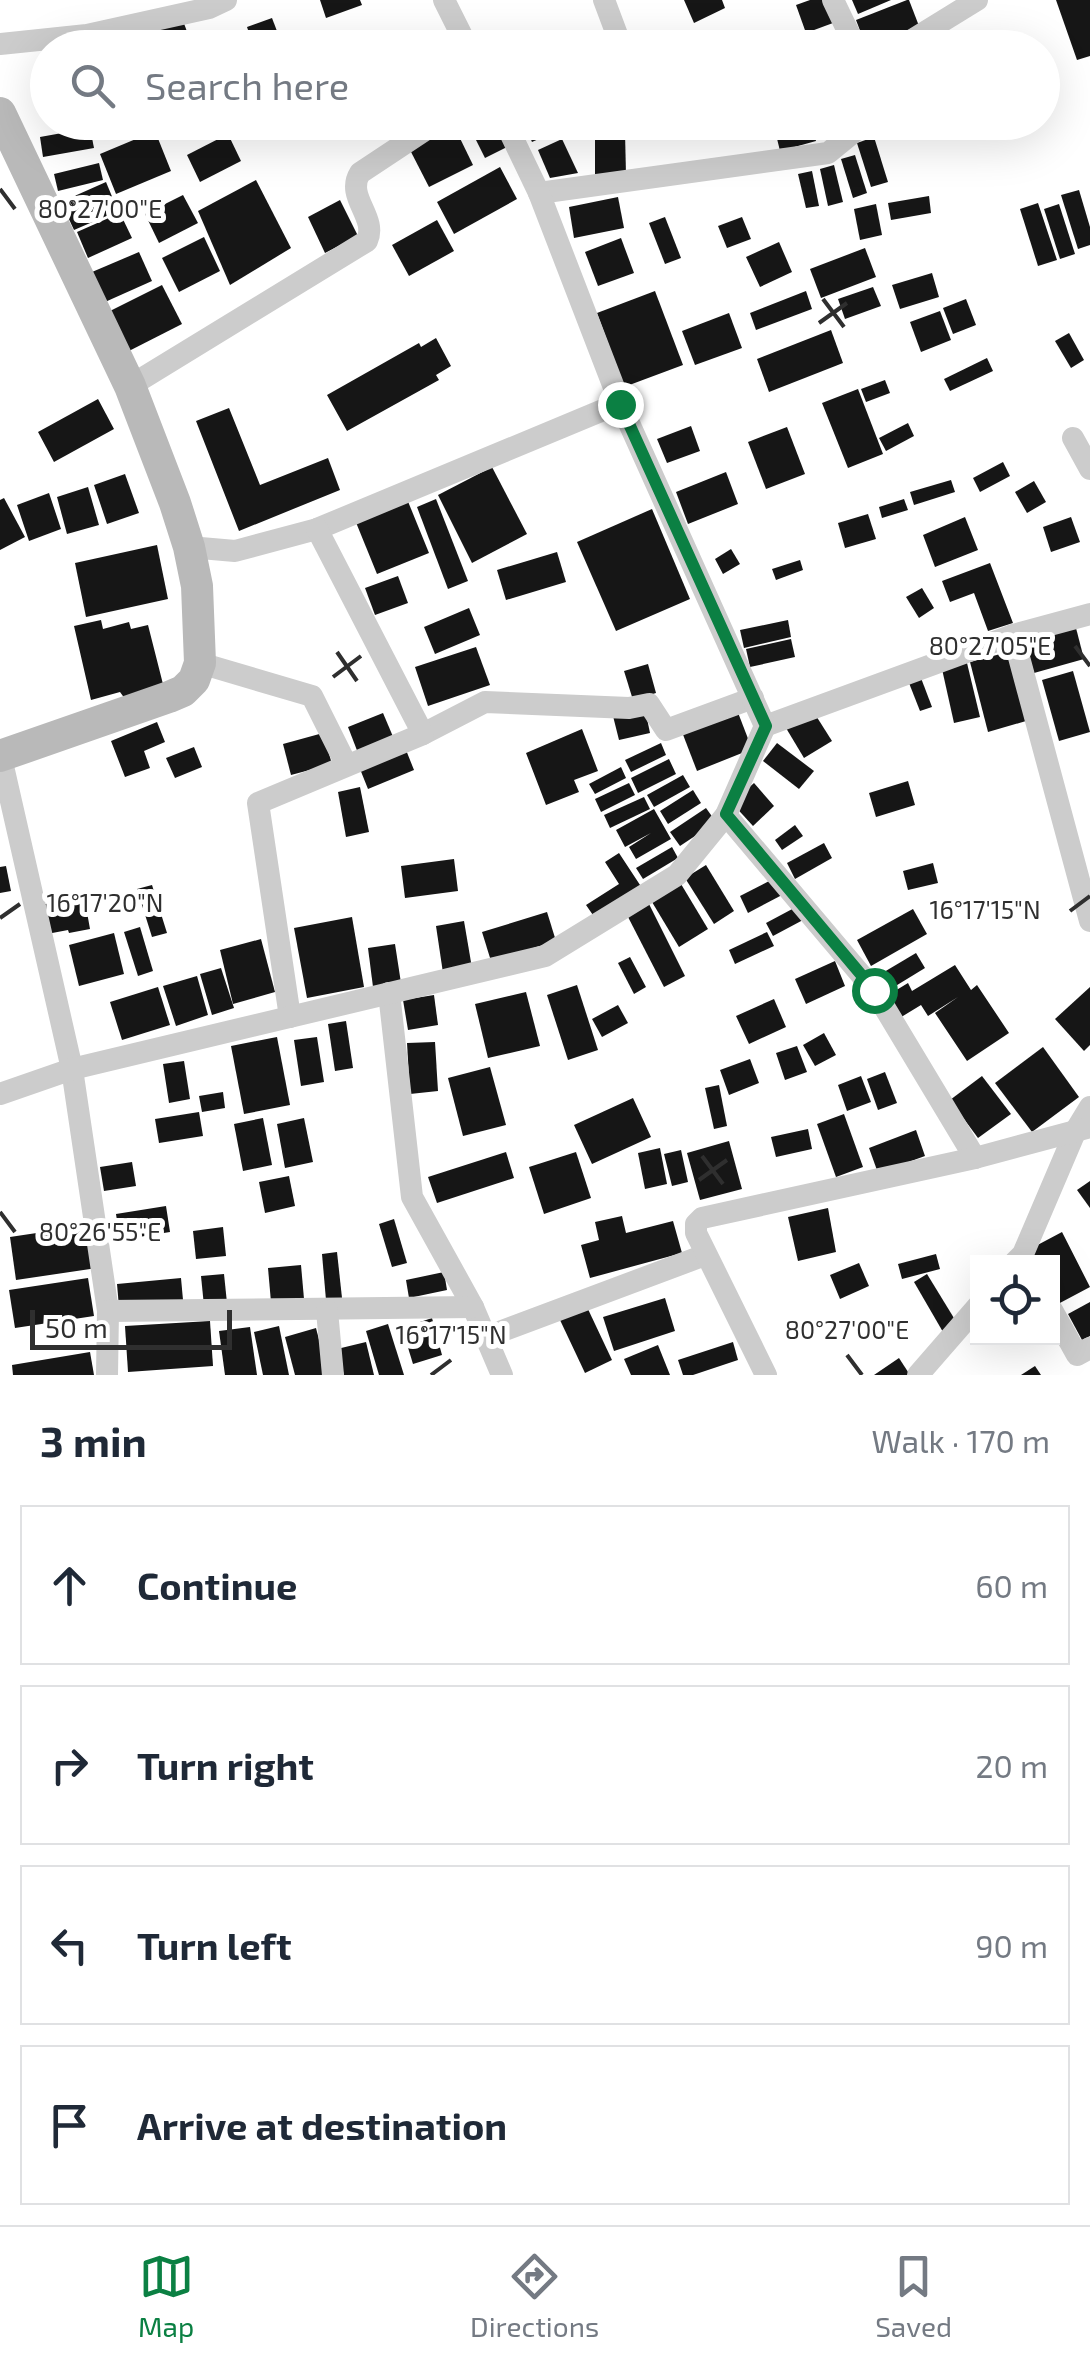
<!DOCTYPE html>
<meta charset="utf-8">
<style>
body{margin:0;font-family:"Exo 2",sans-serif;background:#f2f2f3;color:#1f2937}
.controls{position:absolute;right:30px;bottom:30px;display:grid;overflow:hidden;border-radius:0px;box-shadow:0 10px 40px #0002}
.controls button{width:90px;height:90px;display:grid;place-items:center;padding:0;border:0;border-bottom:2px solid #e0e1e3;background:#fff;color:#1f2937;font:50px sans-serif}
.scale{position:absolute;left:30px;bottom:25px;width:202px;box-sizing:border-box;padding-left:10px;border:5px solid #2f2f2f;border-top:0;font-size:28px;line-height:35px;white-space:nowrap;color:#2f2f2f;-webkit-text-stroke:8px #fff;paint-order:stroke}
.stop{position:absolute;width:30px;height:30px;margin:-22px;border:8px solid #0b8043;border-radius:50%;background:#fff}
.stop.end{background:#0b8043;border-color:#fff;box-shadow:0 2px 10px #0008}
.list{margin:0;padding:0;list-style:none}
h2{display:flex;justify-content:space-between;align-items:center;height:130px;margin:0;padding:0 40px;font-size:42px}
h2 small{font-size:32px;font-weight:400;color:#747a83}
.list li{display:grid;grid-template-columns:65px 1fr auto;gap:30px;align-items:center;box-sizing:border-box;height:160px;margin:0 20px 20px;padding:0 20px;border:2px solid #e0e1e3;border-radius:0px}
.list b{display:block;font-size:38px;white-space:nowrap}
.list em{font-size:32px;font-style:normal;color:#747a83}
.icon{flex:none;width:55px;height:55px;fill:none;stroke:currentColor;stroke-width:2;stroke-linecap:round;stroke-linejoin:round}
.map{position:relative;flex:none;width:1090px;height:1375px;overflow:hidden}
.search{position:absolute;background:#fff;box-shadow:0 10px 40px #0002;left:30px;right:30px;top:30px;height:110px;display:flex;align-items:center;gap:25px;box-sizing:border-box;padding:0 35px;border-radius:55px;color:#747a83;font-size:38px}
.sheet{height:850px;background:#fff}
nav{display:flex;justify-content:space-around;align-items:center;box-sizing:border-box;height:140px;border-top:2px solid #e0e1e3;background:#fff;font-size:28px;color:#747a83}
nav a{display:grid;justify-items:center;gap:5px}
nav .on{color:#0b8043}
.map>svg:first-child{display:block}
</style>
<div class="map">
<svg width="1090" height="1375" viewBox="0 0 1090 1375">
<rect width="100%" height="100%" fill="#fff"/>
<g fill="#161616">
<polygon points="320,0 360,0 362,5 326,18"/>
<polygon points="684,0 722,0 725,8 694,23"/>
<polygon points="810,0 825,0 833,23 806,33 796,5"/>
<polygon points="852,0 891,0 858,14"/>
<polygon points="907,0 909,0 919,26 866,46 856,20"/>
<polygon points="1056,0 1090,0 1090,56 1077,60"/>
<polygon points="182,18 193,48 165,48 157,27"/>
<polygon points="272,18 280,39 254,48 247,27"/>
<polygon points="327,37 333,48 306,48"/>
<polygon points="312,122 340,122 319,134"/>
<polygon points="467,122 498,122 509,146 485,158"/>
<polygon points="531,122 576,122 532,142 525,125"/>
<polygon points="773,122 811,122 816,141 780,151"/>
<polygon points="454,126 473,165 429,187 409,148"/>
<polygon points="90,128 94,148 43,157 40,137"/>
<polygon points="155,131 171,171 116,194 100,154"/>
<polygon points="595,132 625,132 626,175 595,175"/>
<polygon points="228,134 241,161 200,182 187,155"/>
<polygon points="874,137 888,182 871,187 857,143"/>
<polygon points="562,139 578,173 550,178 538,150"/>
<polygon points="855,155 867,193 853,198 841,159"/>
<polygon points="99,163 103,180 58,191 54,174"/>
<polygon points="834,165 843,202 828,206 820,169"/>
<polygon points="500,167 517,199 454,234 437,202"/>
<polygon points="812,171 819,206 806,208 798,174"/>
<polygon points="256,180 291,248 230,285 198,211"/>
<polygon points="106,182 118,211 74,230 61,202"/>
<polygon points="1079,190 1090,227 1090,245 1078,249 1061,195"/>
<polygon points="183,195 198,223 159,243 145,214"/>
<polygon points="929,196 931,213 891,220 888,203"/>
<polygon points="618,197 624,228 574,238 569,207"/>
<polygon points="340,200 358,236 325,253 308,217"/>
<polygon points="1038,203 1057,260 1038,266 1020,209"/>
<polygon points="876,204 882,235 860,240 854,209"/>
<polygon points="1059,204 1075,254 1060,259 1044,209"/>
<polygon points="120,213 132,238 88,258 77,232"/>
<polygon points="665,217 681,258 665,264 649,223"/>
<polygon points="742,217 751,239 727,248 718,226"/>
<polygon points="437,220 454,251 409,276 392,245"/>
<polygon points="204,237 220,271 179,292 162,258"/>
<polygon points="621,238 634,273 598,286 585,252"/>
<polygon points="779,242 792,272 760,287 746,257"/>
<polygon points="865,248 876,277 821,298 810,269"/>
<polygon points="139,252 152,281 105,302 92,272"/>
<polygon points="932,273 939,297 900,309 892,285"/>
<polygon points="162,285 182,324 125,353 106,313"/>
<polygon points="873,287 881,306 845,319 838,299"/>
<polygon points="655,291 683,365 624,387 597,313"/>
<polygon points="806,291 812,309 756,330 750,313"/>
<polygon points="966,299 976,325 953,334 943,308"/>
<polygon points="940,311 951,340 921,352 910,322"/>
<polygon points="729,313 742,348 695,365 682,331"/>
<polygon points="831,330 843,363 769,392 757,359"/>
<polygon points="1069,333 1084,360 1071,368 1055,341"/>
<polygon points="436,338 451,366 436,375 439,380 347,431 327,395 419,343 421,347"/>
<polygon points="987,358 993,371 950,391 944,379"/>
<polygon points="885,380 890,393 866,402 861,389"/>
<polygon points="858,389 883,454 848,468 822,403"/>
<polygon points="98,399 114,429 54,462 38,432"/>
<polygon points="229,408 260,485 328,458 340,490 239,531 196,421"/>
<polygon points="908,423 914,436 886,451 879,438"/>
<polygon points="691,426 700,451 667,463 657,439"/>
<polygon points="787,427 805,474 766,489 748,442"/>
<polygon points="1003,462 1010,476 980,492 973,478"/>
<polygon points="492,467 527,534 472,563 438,495"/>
<polygon points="726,472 738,504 688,524 676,492"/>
<polygon points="125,474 139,513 107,524 94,485"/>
<polygon points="951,480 955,492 914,505 910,492"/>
<polygon points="1034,481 1046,502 1027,513 1015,492"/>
<polygon points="88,487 99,525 67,534 57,497"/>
<polygon points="49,493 61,529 29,541 17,505"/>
<polygon points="4,498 25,537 0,550 0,500"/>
<polygon points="407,499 429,553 377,574 355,520"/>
<polygon points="436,499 468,581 448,589 417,507"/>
<polygon points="904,499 908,510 882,518 879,507"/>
<polygon points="652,509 690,599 616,631 577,542"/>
<polygon points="868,514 876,539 845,548 838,523"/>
<polygon points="965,517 978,550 935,567 923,535"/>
<polygon points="1071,517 1080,542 1051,552 1043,527"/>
<polygon points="157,545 168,599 86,617 75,563"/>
<polygon points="731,549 740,564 723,574 715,559"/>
<polygon points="557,552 566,582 506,600 497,570"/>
<polygon points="800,560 803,570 776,580 772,569"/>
<polygon points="990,563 1013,623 988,631 974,593 950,602 942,581"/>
<polygon points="398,576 408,603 375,615 365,588"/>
<polygon points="922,588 934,608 919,618 906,597"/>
<polygon points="469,608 480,635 435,654 424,627"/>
<polygon points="101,620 103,629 129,622 131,629 148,625 165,692 128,703 120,692 91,700 74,626"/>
<polygon points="788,620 791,637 744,648 740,630"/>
<polygon points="1076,628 1084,659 1034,673 1025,642"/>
<polygon points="791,639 795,657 750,667 746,649"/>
<polygon points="476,647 490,685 428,706 415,667"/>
<polygon points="1008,652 1026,721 988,732 970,662"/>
<polygon points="967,663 980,717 954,723 942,669"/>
<polygon points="648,664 656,693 633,700 624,671"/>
<polygon points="1073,671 1090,732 1059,741 1042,680"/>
<polygon points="921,678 932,707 920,711 909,683"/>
<polygon points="645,709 650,733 619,740 613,716"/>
<polygon points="737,710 752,749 697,771 682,732"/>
<polygon points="813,711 832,741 804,758 786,728"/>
<polygon points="383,713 394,739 358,753 348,727"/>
<polygon points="157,722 165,742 144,751 150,768 125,777 111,741"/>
<polygon points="582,729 598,771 574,780 579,792 546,805 526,753"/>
<polygon points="323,733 332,764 291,775 283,744"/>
<polygon points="661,743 666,755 631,772 625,760"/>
<polygon points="777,743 814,771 799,789 763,761"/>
<polygon points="194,747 202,767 175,778 166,758"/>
<polygon points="406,750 414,770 368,789 360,769"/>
<polygon points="669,759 676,774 638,793 631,778"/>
<polygon points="621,767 626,778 595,794 589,784"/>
<polygon points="683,775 690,787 654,807 647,795"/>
<polygon points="908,781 915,805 876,817 869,793"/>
<polygon points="629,783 635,795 601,812 595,799"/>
<polygon points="754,783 774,806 753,826 732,803"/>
<polygon points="360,787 369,832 346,837 338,792"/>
<polygon points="693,790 701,803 668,824 660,811"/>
<polygon points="644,797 650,809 610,828 604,815"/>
<polygon points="706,808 716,822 680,846 670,832"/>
<polygon points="654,809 671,839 636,859 629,847 651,833 625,847 616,830"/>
<polygon points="795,825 803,836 782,850 775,840"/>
<polygon points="824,843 832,858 795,879 787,863"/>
<polygon points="672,847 678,858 643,879 636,868"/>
<polygon points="619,853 642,888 595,918 586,905 619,884 605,862"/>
<polygon points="454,859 458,891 405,898 401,866"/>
<polygon points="933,863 938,883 908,890 903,871"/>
<polygon points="706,865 734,911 714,924 685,878"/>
<polygon points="6,866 11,891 0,893 0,867"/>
<polygon points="773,879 782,895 748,913 740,896"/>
<polygon points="681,884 708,929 679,947 652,902"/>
<polygon points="152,885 167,933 152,937 137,889"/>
<polygon points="64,900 65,905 85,901 90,929 69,933 68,930 47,934 41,905"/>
<polygon points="649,904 685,976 664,987 627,915"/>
<polygon points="796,907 803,920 773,936 766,923"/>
<polygon points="913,909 927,934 871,966 857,940"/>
<polygon points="547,912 556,941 491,961 482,932"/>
<polygon points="352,917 364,987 307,998 294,928"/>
<polygon points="464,921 472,968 443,973 436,926"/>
<polygon points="140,927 153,971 138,976 124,932"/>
<polygon points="767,932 774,946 735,964 729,950"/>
<polygon points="114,933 124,974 79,986 69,945"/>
<polygon points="261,939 275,992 233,1004 220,950"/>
<polygon points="395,944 401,983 373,987 368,948"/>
<polygon points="916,953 925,968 889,990 879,975"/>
<polygon points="630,957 646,987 634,994 618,963"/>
<polygon points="835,961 845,986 806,1004 795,979"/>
<polygon points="955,965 971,990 977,985 1009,1033 967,1061 935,1013 958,997 928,1016 921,1005 898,1019 885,997 908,983 912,991"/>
<polygon points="221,968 234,1008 212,1015 200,974"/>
<polygon points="197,976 208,1015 176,1026 163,986"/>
<polygon points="577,985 598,1050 568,1060 547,995"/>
<polygon points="158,987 170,1025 122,1040 110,1002"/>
<polygon points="1090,987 1090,1045 1084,1051 1055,1019"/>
<polygon points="526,992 540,1046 488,1058 475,1004"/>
<polygon points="434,995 438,1025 408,1030 403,1000"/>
<polygon points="774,999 786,1027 749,1044 736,1016"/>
<polygon points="618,1005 628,1023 602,1037 592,1019"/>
<polygon points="346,1021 353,1068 335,1071 328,1024"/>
<polygon points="824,1033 836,1055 815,1066 803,1045"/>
<polygon points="277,1037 290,1105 244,1114 231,1046"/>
<polygon points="317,1037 324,1082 301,1086 294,1040"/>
<polygon points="435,1042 438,1091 410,1094 407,1043"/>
<polygon points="797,1046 807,1072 785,1080 776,1053"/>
<polygon points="1043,1047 1079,1097 1032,1132 995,1083"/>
<polygon points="750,1059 759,1083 729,1095 720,1070"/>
<polygon points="184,1061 190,1099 169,1103 163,1064"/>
<polygon points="490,1067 506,1125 463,1136 448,1078"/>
<polygon points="885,1072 897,1103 878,1110 867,1079"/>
<polygon points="861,1076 871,1102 847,1111 838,1085"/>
<polygon points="982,1076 1011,1114 978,1138 950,1100"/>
<polygon points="719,1085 727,1126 714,1129 705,1088"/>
<polygon points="223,1092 225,1108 202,1112 199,1096"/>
<polygon points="633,1098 651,1137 592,1164 574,1125"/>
<polygon points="199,1112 203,1136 159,1143 155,1119"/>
<polygon points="844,1114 863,1167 836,1177 817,1124"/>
<polygon points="263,1118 272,1165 243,1171 234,1124"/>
<polygon points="304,1118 313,1162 285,1168 277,1124"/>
<polygon points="808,1129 812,1149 776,1157 771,1137"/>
<polygon points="916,1130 925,1156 878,1173 869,1148"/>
<polygon points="729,1141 742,1189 700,1200 687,1153"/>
<polygon points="660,1148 667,1184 645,1189 638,1153"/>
<polygon points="681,1150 688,1182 672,1186 664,1154"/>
<polygon points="506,1152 514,1178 437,1203 428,1177"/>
<polygon points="576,1152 591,1198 544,1214 529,1167"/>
<polygon points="132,1162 136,1186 104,1191 100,1167"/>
<polygon points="289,1176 295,1206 265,1213 259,1182"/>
<polygon points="1090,1181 1090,1208 1077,1190"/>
<polygon points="166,1206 170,1232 120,1240 116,1214"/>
<polygon points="828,1208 836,1252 798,1261 788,1217"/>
<polygon points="622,1216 626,1233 673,1221 682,1253 590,1278 581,1245 599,1240 595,1222"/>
<polygon points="394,1219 407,1263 392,1267 379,1224"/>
<polygon points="90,1225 97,1268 16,1280 10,1237"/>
<polygon points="223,1227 226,1256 196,1259 193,1231"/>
<polygon points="1062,1232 1090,1287 1058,1304 1052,1293 1052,1262 1037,1262 1030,1249"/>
<polygon points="337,1252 342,1298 326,1300 322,1254"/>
<polygon points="936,1254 940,1269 902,1279 898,1264"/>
<polygon points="859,1263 869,1286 840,1299 830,1275"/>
<polygon points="301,1265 304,1299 271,1302 268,1268"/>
<polygon points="444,1272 447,1290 409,1298 406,1280"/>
<polygon points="224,1274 227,1303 204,1306 201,1276"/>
<polygon points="927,1274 957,1323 943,1332 914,1282"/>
<polygon points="88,1278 94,1316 15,1328 9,1290"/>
<polygon points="181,1278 183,1300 119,1307 117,1284"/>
<polygon points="665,1298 675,1331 614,1351 603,1317"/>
<polygon points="1090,1302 1090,1336 1082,1340 1068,1314"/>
<polygon points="587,1307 612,1360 585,1373 560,1320"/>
<polygon points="432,1318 442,1355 413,1364 402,1328"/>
<polygon points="210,1321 213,1366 128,1372 125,1326"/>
<polygon points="388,1324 404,1375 379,1375 366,1331"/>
<polygon points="279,1326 289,1375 263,1375 254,1332"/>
<polygon points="250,1327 257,1375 225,1375 219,1331"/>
<polygon points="316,1328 328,1375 295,1375 285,1337"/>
<polygon points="366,1342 374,1375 344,1375 337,1349"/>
<polygon points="733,1342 738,1360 693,1375 683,1375 678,1360"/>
<polygon points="658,1345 670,1375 631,1375 624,1359"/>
<polygon points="90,1352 94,1375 13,1375 12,1365"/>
<polygon points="899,1358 910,1375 874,1375"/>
<polygon points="1035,1366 1041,1375 1021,1375"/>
</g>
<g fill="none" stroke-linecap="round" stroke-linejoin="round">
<g stroke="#ccc" stroke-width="22">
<polyline points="444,0 468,48"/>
<polyline points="604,0 622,48"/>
<polyline points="833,0 856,48"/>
<polyline points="0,44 87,35 209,8 226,0"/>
<polyline points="899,48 977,0"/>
<polyline points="539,193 828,153 866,122"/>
<path d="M130,386L367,241C378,217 345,197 360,173L437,122"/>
<polyline points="1073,438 1090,469"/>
<polyline points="189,547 235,551 317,529 620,403"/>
<polyline points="1013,635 1090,921"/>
<polyline points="200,663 312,696 346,764"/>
<polyline points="765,726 1013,635 1090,614"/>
<polyline points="423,734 485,702 629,708 649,704 666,730 753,698"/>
<polyline points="0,753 72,1069 108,1311 107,1375"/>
<polyline points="726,815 874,990 975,1158"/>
<polyline points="389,993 412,1197 473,1307 502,1375"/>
<polyline points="290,1017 258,803 423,734 317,529"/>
<polyline points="0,1094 72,1069 545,956 677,875 726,815 765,726 620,403 539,193 505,122"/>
<polyline points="1015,1262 1023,1254 1076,1130 1090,1107"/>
<polyline points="1052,1310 1077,1355 1090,1348"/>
<polyline points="108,1311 473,1307"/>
<polyline points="327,1311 333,1375"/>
<polyline points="486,1337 705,1255"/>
<polyline points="766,1375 696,1233 696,1224 702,1218 975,1158 1090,1127"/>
<polyline points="918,1375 978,1306"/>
</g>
<polyline stroke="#b9b9b9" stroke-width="32" points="0,113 130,386 175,503 189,547 197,586 200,663 194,680 183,691 169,697 0,756"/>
</g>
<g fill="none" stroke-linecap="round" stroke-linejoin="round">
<polyline stroke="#0b8043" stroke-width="12" points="620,404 766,726 726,814 874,990"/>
</g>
<path fill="none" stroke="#2f2f2f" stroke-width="4" d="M0,189L15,209M823,299L844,327M819,323L847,303M1075,646L1090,666M337,652L357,681M333,677L361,656M1070,911L1090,896M0,918L20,904M702,1156L723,1184M699,1180L727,1160M0,1212L15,1232M847,1355L862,1375M431,1375L451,1360"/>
<g font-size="25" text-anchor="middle" fill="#2f2f2f" stroke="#fff" stroke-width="10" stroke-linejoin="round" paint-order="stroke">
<text x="100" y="218">80°27'00"E</text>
<text x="990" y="655">80°27'05"E</text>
<text x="105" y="912">16°17'20"N</text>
<text x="985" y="919">16°17'15"N</text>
<text x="100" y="1241">80°26'55"E</text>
<text x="847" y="1339">80°27'00"E</text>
<text x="451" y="1344">16°17'15"N</text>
</g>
</svg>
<div class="controls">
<button><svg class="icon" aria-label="locate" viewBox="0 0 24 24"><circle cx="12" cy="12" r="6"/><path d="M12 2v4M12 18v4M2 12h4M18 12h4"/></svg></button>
</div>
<div class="scale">50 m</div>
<div class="stop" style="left:874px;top:990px"></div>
<div class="stop end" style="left:620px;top:404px"></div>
<div class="search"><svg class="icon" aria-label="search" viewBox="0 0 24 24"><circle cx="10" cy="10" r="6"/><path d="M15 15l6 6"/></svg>Search here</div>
</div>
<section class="sheet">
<h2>3 min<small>Walk · 170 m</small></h2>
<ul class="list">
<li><svg class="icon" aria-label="ahead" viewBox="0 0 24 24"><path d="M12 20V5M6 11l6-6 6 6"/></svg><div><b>Continue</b></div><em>60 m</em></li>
<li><svg class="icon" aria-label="right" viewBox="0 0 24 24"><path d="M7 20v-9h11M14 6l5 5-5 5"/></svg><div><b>Turn right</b></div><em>20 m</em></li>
<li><svg class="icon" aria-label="left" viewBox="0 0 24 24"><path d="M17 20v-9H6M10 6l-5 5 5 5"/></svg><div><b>Turn left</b></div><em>90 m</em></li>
<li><svg class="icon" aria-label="arrive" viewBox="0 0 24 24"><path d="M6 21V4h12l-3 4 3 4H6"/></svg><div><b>Arrive at destination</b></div></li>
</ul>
</section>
<nav>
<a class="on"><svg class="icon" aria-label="map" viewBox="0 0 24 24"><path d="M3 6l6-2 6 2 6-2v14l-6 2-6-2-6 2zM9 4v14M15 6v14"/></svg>Map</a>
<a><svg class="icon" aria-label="directions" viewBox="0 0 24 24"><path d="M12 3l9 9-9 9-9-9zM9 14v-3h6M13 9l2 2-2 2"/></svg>Directions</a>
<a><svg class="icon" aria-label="saved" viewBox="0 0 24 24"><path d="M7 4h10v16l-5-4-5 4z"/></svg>Saved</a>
</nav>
